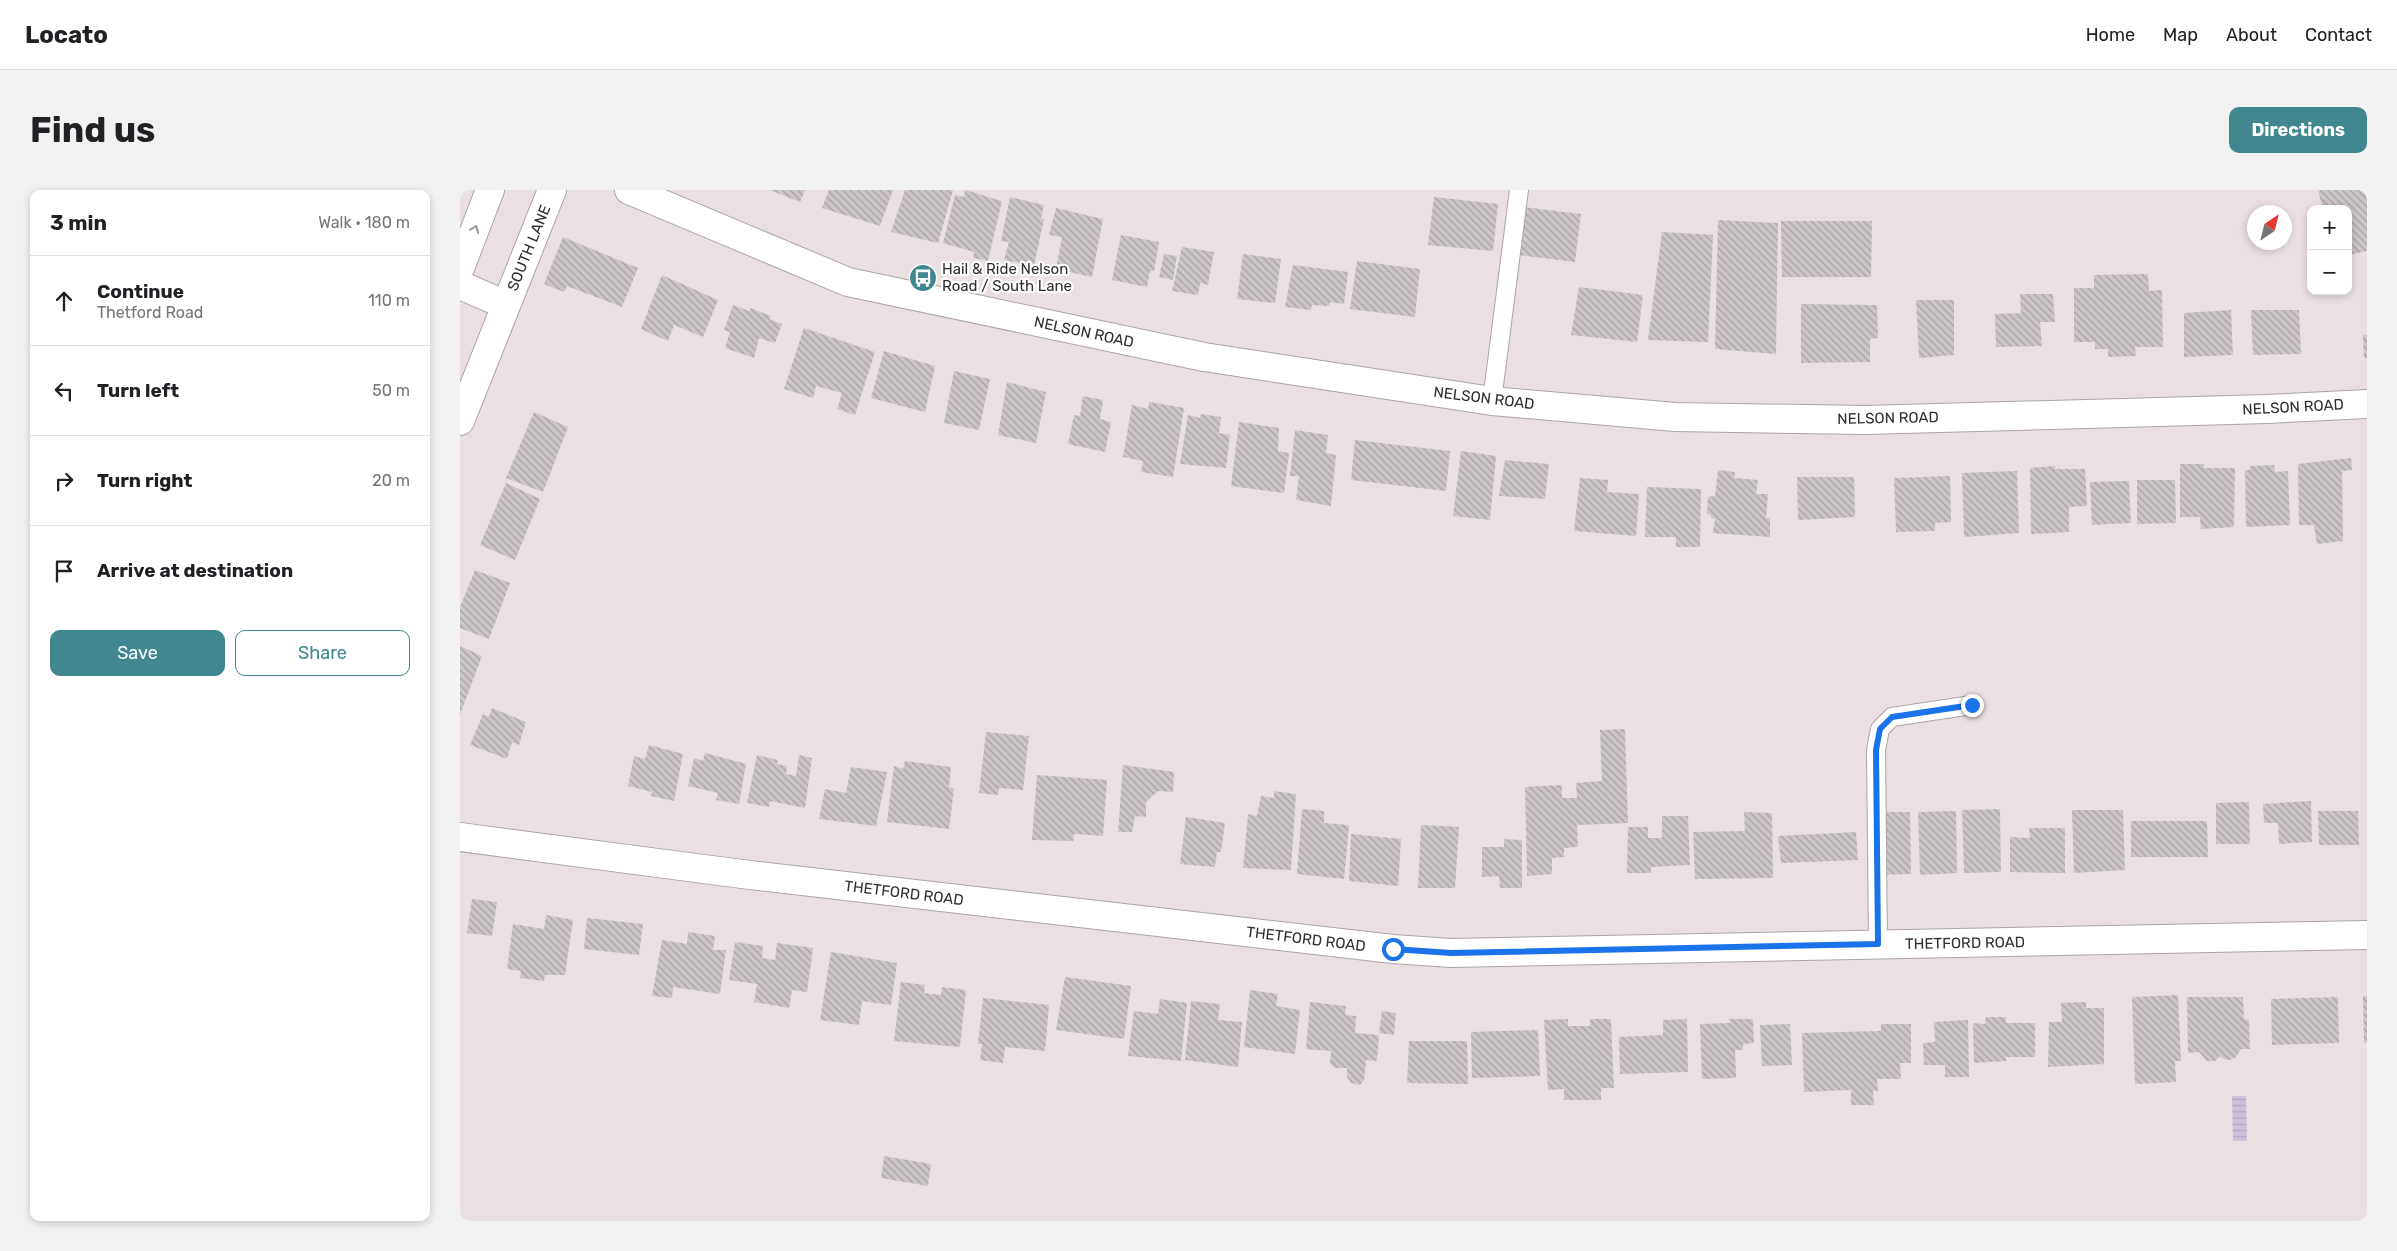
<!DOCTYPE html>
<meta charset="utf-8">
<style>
body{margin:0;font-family:Rubik,sans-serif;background:#f2f2f2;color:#202124}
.controls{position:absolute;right:15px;top:15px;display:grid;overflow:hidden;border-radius:10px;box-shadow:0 2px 8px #0003}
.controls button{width:45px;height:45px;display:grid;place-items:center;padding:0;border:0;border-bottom:1px solid #e0e0e0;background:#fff;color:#202124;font:25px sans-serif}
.compass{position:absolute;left:1787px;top:15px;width:45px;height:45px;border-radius:50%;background:#fff;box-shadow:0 2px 8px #0003;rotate:35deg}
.stop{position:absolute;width:15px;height:15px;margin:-11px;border:4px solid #1a73e8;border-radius:50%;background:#fff}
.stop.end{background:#1a73e8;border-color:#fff;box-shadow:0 1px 5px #0008}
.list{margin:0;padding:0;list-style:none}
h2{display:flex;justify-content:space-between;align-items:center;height:65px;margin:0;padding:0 20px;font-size:21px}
h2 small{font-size:16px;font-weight:400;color:#757577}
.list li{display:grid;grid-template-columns:32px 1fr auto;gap:15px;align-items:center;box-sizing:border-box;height:90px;padding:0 20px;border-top:1px solid #e0e0e0}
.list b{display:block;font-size:19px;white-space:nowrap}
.list p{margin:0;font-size:16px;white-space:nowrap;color:#757577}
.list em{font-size:16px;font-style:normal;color:#757577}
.actions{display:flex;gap:10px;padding:15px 20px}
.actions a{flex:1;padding:11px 0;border:1px solid #408790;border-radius:10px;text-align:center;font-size:18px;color:#408790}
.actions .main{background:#408790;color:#fff}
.icon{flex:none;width:28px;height:28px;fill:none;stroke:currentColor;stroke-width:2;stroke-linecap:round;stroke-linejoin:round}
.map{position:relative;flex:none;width:1907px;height:1031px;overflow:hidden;border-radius:10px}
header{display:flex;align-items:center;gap:30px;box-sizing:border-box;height:70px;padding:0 25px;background:#fff;border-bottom:1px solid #e0e0e0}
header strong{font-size:24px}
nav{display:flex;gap:28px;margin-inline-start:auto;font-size:18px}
.intro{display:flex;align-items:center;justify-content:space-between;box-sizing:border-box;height:120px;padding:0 30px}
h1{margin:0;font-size:35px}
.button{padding:12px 22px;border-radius:10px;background:#408790;color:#fff;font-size:18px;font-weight:700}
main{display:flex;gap:30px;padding:0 30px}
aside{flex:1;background:#fff;border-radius:10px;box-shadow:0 2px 8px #0003}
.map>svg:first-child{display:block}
</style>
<header>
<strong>Locato</strong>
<nav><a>Home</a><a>Map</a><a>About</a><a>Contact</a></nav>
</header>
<div class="intro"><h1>Find us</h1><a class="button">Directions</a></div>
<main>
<aside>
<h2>3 min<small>Walk · 180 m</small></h2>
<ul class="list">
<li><svg class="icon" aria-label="ahead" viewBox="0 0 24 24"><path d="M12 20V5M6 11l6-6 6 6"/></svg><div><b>Continue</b><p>Thetford Road</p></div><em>110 m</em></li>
<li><svg class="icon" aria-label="left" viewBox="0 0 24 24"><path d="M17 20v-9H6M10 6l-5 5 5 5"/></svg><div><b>Turn left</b></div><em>50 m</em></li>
<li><svg class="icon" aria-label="right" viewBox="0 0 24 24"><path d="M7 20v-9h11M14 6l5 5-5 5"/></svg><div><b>Turn right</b></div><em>20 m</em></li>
<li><svg class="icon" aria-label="arrive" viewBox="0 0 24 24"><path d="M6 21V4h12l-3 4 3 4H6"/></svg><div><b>Arrive at destination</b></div></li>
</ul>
<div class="actions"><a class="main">Save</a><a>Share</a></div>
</aside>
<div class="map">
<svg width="1907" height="1031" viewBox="0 0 1907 1031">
<defs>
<pattern id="water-rules" width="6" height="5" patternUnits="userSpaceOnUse" patternTransform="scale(1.25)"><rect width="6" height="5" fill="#ccc1dd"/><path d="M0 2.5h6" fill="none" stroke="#b0a6be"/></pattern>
<pattern id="building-back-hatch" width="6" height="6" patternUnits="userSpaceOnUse" patternTransform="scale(1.25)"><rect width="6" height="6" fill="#ccc5ca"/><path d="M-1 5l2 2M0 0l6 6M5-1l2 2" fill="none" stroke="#a6a0a4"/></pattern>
</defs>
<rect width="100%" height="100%" fill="#eae0e1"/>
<polygon fill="url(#water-rules)" points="1772,906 1786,906 1787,951 1773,951"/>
<g fill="url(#building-back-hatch)">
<polygon points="310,0 345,0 340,12"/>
<polygon points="369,0 433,0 420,36 362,18"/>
<polygon points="445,0 493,0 478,53 431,42"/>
<polygon points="505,0 542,11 528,71 513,68 514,62 483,53 495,5 504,7"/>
<polygon points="1862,0 1905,0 1907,10 1907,61 1888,65 1888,19 1863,19 1858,1"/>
<polygon points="550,7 584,15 581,28 584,29 574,76 544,70 549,52 541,51"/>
<polygon points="974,7 1038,14 1033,61 968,55"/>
<polygon points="1057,16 1121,24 1115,72 1051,64"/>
<polygon points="596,18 643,29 632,87 596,79 602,47 589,45"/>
<polygon points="1258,30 1318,33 1316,164 1255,159"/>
<polygon points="1321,31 1412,31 1411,87 1322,87"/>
<polygon points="1202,42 1253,45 1248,152 1188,150"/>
<polygon points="661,45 699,52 694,81 690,81 687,97 652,90"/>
<polygon points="103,47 178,78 162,117 107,96 104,102 84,94"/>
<polygon points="722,57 754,62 748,95 740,93 738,105 712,101"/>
<polygon points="704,64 717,66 713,90 699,87"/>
<polygon points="783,64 821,69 815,113 777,109"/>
<polygon points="897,71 960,79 955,127 890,119"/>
<polygon points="833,75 888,82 884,114 870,112 869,116 852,115 851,120 825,117"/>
<polygon points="1688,84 1689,101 1702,100 1703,157 1675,157 1676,166 1648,167 1648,159 1635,159 1635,152 1614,152 1614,98 1634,98 1634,85"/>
<polygon points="202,85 258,110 243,147 214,135 208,151 181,139"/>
<polygon points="1119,97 1183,105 1177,152 1111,145"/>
<polygon points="1560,104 1593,104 1595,132 1580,132 1582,156 1536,157 1535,124 1561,123"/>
<polygon points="1456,110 1494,110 1494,165 1459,168"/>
<polygon points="1341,114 1417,115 1418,148 1410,149 1410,172 1341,173"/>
<polygon points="273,115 289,121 290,118 311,126 309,129 322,134 315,153 299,148 294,168 265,158 270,142 264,140"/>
<polygon points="1771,120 1773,165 1724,167 1724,123"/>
<polygon points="1791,120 1839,120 1841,164 1793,165"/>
<polygon points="344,138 415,162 395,225 377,219 382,203 356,196 353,208 324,199"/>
<polygon points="1903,145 1907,145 1907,168 1904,168"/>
<polygon points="424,161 475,176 465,222 411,208"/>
<polygon points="494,181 530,189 519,240 484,233"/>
<polygon points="547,192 586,202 576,253 538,245"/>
<polygon points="623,206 643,210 640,229 651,232 645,262 608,254 614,225 620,226"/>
<polygon points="689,212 724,218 713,287 681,282 683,271 663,267 672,215 688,219"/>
<polygon points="74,222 108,237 83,302 46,288"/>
<polygon points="741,224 761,227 759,243 770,245 766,278 720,274 728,225 740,228"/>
<polygon points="779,232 819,238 818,261 829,263 824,303 771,296"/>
<polygon points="835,240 868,245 866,263 876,265 871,316 836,310 839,286 830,286"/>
<polygon points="895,250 990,261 986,301 891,290"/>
<polygon points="1001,261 1036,266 1030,330 993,326"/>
<polygon points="1891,268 1892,280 1882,281 1883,351 1857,354 1854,335 1839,335 1838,274"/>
<polygon points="1045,270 1089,274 1085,309 1039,306"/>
<polygon points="1720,274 1744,274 1744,278 1775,278 1774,337 1741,339 1740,327 1720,327"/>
<polygon points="1814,275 1815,282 1828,281 1830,335 1786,337 1785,280 1790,280 1790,276"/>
<polygon points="1595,276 1595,279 1625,279 1627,316 1609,317 1609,342 1571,344 1570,278"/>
<polygon points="1258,280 1275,282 1274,288 1298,290 1296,304 1308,304 1306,328 1310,328 1310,347 1253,343 1255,329 1251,328 1251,325 1247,324 1248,307 1255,306"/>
<polygon points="1557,281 1559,343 1504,347 1502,283"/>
<polygon points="1490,286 1491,332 1475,333 1475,341 1436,342 1434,288"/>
<polygon points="1337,287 1394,287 1395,327 1338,330"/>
<polygon points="1120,288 1148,290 1147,302 1179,304 1176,346 1114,341"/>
<polygon points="1677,290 1715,290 1716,333 1677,334"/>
<polygon points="1669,291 1671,333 1632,335 1630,292"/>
<polygon points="46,293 80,309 55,370 20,355"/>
<polygon points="1187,297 1241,299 1240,357 1216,357 1216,347 1185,347"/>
<polygon points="15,380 50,393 29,449 0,438 0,417"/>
<polygon points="0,456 22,466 0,525"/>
<polygon points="32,518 66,532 59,555 52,552 47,569 10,555 23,524 29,527"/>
<polygon points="1165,539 1168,633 1117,635 1118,657 1104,658 1104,667 1092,668 1092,684 1067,686 1065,597 1102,595 1102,608 1117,608 1116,593 1142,591 1140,540"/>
<polygon points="526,542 569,546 563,600 539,598 538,605 519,603"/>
<polygon points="189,555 223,564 214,611 191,606 192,602 168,596 174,566 185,569"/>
<polygon points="245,563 286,574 279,614 256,610 258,603 228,596 234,568 243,571"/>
<polygon points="297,565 318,570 317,574 327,576 326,584 336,586 339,565 352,568 345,618 310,611 309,617 287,613"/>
<polygon points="445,571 491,577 489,597 494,599 489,639 427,632 434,576 443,579"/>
<polygon points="663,575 714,582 713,602 698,601 686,612 686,627 675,626 672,642 658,642"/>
<polygon points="391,577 427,582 416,636 359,629 365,599 386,603"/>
<polygon points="577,585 647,590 643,646 614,644 613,651 572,650"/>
<polygon points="814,601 836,604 831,680 783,678 788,624 797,626 801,606 814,608"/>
<polygon points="1851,611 1852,652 1819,654 1818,633 1804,633 1803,614"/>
<polygon points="1789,612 1790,654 1756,654 1756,613"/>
<polygon points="842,619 864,621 864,633 889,635 884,689 837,684"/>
<polygon points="1540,619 1541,682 1504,683 1502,620"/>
<polygon points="1612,620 1663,620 1665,680 1614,683"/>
<polygon points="1496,621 1497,683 1460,685 1458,622"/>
<polygon points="1858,621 1898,621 1899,655 1859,655"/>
<polygon points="1284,622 1312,623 1313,688 1235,689 1233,642 1285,641"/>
<polygon points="1420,622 1450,622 1451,684 1420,685"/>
<polygon points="1202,626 1228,626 1230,675 1191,677 1191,683 1167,683 1168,637 1188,637 1188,648 1202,648"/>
<polygon points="726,627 765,633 761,662 757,662 755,677 720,674"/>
<polygon points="1671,631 1747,631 1748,667 1671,667"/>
<polygon points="961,635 999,637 995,698 958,698"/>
<polygon points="1569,638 1605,638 1605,683 1550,682 1550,647 1570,648"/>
<polygon points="1396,642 1398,670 1321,673 1318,646"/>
<polygon points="891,644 941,649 938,696 889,691"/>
<polygon points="1044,649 1062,650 1062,698 1040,698 1039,686 1022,687 1022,657 1044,657"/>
<polygon points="12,709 37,712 32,746 7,743"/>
<polygon points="86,725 113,730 105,785 85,785 84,791 60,788 61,781 47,779 53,734 84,739"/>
<polygon points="127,728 183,734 179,765 124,759"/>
<polygon points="228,742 255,746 253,760 266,760 260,804 213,797 212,808 192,806 202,750 227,754"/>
<polygon points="275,752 303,756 302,768 315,770 317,753 353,758 347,802 332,800 329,818 294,812 297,794 269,790"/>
<polygon points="371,762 437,773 431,815 402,811 399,835 360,830"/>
<polygon points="605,787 671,796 664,849 596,840"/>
<polygon points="441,792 465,795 464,803 481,805 482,797 506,800 500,857 434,851"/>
<polygon points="790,800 818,804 816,816 840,820 835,864 784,857"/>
<polygon points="1718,805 1721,871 1715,871 1716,892 1675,894 1672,807"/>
<polygon points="1903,806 1907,806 1907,853 1904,853"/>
<polygon points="1727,807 1783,807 1784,829 1789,830 1790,859 1781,859 1776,867 1770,870 1764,869 1760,866 1755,871 1747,871 1739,862 1728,863"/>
<polygon points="1878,807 1879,853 1812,855 1811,809"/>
<polygon points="523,808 589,815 585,861 545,857 543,873 520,870 522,854 518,854"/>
<polygon points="700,809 727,813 721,871 668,866 674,821 698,824"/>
<polygon points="731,811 760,814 758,830 782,832 778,877 725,870"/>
<polygon points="850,812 886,816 885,825 896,826 895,843 919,845 917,871 906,870 904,890 900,895 891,893 887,887 887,878 875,878 870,873 871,861 846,859"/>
<polygon points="1626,812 1626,818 1644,818 1644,874 1588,877 1589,832 1602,832 1601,813"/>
<polygon points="922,821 936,823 934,845 919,843"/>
<polygon points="1526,827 1546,827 1546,833 1575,833 1575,867 1546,867 1546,871 1514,873 1513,833 1525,834"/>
<polygon points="1108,829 1108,836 1130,836 1130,829 1151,829 1154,898 1141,898 1141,910 1104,910 1104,899 1088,900 1084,830"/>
<polygon points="1227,829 1228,882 1160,884 1159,847 1203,845 1203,830"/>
<polygon points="1269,829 1293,829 1294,853 1283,854 1283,860 1275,860 1276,888 1242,889 1240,834 1270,833"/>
<polygon points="1508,830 1509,887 1485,887 1485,875 1464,875 1463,853 1475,852 1474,832"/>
<polygon points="1330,834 1332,875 1302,876 1300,835"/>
<polygon points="1421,834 1451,834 1451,873 1440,873 1441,889 1417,889 1418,901 1413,901 1414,915 1391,915 1391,900 1344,902 1342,843 1421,841"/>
<polygon points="1078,840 1080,886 1012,888 1011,842"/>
<polygon points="949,851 1007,851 1008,894 947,893"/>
<polygon points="424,966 471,974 468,996 421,988"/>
</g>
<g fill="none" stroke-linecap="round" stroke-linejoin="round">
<g stroke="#ada4a5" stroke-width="20">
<g id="service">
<polyline points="1032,211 1059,0"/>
<polyline points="1418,754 1416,560 1420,539 1432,527 1512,515"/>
</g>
</g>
<g stroke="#ada4a5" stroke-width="30">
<g id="minor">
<polyline points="169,0 388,92 744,167 1032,211 1215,227 1405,230 1807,219 1907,214"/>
<polyline points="0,78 30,0"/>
<polyline points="0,95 46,115"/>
<polyline points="0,647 282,684 933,759 991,763 1907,745"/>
</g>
</g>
<g stroke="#ada4a5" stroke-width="30">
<polyline id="tertiary" points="0,231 92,0"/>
</g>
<use href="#service" stroke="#fff" stroke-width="18"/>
<use href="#minor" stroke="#fff" stroke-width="28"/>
<use href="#tertiary" stroke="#fff" stroke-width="28"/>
</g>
<defs><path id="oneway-chevron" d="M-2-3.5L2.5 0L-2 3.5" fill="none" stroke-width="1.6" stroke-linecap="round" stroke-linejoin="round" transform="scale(1.25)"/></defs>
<use stroke="#989696" href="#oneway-chevron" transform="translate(15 39) rotate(-69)"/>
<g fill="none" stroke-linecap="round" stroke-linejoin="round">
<polyline stroke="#1a73e8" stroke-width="6" points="933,759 991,763 1418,754 1416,560 1420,539 1432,527 1512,515"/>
</g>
<defs>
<g id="bus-disc" transform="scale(1.4375)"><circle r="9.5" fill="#408790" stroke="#fff"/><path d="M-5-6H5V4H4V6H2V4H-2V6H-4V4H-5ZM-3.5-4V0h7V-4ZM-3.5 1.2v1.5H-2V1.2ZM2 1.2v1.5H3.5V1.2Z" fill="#fff"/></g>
</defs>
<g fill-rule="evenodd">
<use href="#bus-disc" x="463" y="88"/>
</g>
<g text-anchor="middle" stroke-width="4.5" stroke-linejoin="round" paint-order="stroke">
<g font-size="15" fill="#312e2e" stroke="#fff">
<text transform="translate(69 58) rotate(-68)" y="5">SOUTH LANE</text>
<text transform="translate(624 142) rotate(12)" y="5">NELSON ROAD</text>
<text transform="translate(1024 208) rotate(7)" y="5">NELSON ROAD</text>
<text transform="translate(1833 217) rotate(-3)" y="5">NELSON ROAD</text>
<text transform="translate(1428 228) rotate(-1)" y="5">NELSON ROAD</text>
<text transform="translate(444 703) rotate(7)" y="5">THETFORD ROAD</text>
<text transform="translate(846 749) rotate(7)" y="5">THETFORD ROAD</text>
<text transform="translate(1505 753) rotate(-1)" y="5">THETFORD ROAD</text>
</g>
<g font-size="15" fill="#312e2e" stroke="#fff" text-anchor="start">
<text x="482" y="84">Hail &amp; Ride Nelson<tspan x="482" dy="17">Road / South Lane</tspan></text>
</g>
</g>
</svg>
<div class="controls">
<button>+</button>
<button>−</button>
</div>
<svg class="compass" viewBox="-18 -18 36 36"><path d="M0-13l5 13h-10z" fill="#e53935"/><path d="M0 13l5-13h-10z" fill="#757577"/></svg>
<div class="stop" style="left:933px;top:759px"></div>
<div class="stop end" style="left:1512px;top:515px"></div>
</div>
</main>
